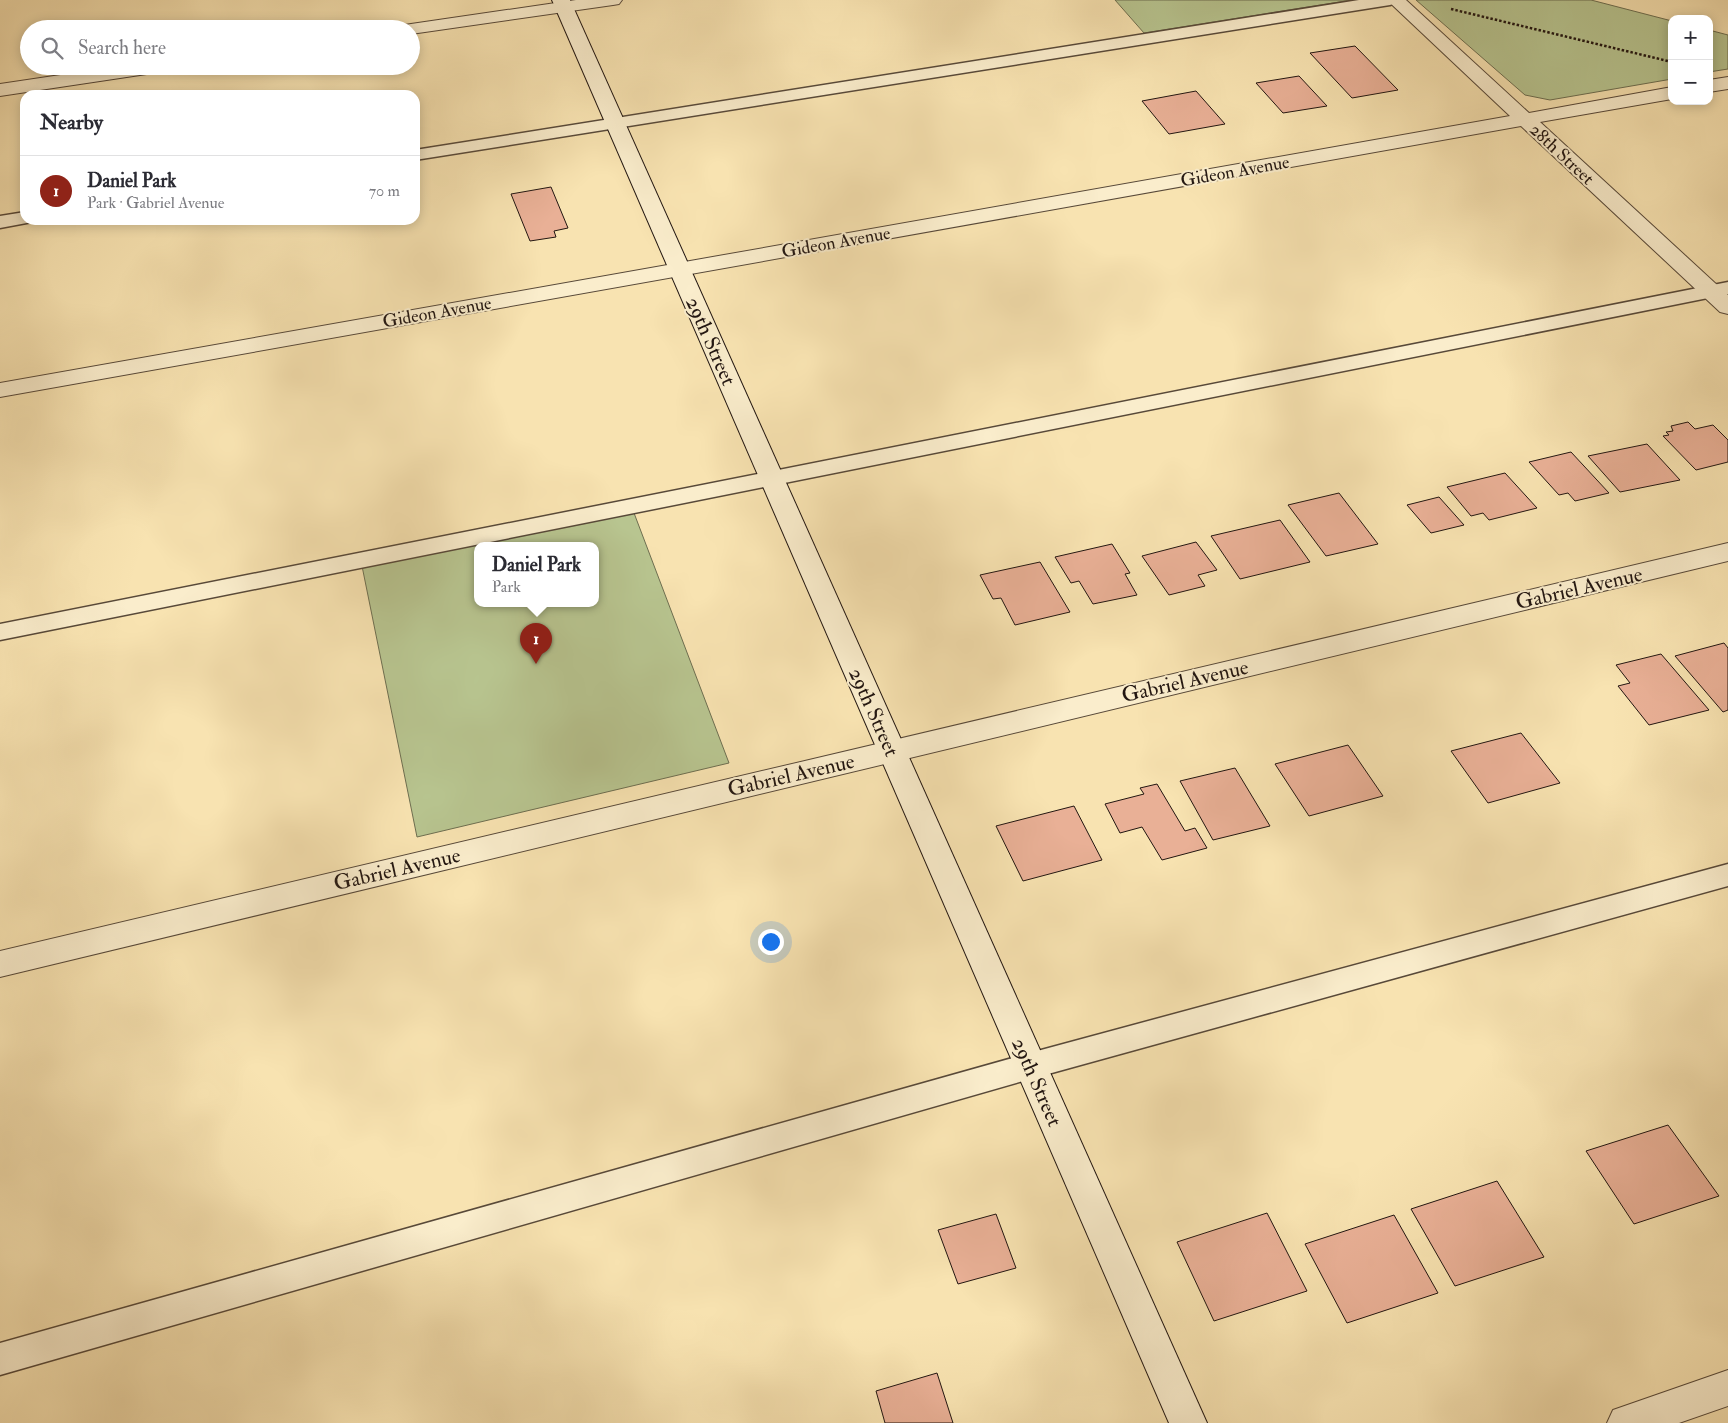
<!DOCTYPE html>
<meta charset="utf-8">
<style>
body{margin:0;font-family:"IM FELL Double Pica",serif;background:#f2f2f3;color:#2b2b33}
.controls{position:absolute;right:15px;top:15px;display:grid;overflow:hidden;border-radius:10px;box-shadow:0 2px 12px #0003}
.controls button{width:45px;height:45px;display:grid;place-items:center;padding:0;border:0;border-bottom:1px solid #e1e1e2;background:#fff;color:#2b2b33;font:25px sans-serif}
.you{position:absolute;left:770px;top:941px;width:18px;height:18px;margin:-12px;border:4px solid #fff;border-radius:50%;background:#1a73e8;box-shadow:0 0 0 8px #1a73e833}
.badge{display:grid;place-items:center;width:32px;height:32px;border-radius:50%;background:#8f2418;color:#fff;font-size:16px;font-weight:700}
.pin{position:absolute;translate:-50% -41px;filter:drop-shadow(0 1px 2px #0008)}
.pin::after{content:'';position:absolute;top:26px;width:18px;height:15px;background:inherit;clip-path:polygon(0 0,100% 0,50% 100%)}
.popup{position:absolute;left:474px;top:542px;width:125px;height:65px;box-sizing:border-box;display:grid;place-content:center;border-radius:10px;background:#fff;filter:drop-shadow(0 1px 4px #0005);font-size:16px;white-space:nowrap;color:#7c7c81}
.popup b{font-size:19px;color:#2b2b33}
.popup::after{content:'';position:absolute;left:50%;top:100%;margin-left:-10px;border:10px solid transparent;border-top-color:#fff}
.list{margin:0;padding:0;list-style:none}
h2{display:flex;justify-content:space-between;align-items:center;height:65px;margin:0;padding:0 20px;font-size:21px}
h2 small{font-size:16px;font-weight:400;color:#7c7c81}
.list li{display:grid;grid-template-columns:32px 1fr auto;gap:15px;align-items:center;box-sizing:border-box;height:70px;padding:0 20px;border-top:1px solid #e1e1e2}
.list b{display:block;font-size:19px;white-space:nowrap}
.list p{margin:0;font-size:16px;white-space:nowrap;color:#7c7c81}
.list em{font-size:16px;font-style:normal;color:#7c7c81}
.icon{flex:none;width:28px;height:28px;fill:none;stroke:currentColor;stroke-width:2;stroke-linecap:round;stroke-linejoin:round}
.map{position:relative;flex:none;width:1728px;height:1423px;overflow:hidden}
.search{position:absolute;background:#fff;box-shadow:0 2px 12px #0003;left:20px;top:20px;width:400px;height:55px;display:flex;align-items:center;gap:12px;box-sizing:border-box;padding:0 18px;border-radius:28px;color:#7c7c81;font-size:19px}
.panel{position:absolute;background:#fff;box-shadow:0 2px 12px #0003;left:20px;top:90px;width:400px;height:135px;border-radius:15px}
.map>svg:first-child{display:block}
</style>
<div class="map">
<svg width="1728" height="1423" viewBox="0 0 1728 1423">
<rect width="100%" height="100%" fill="#f8e3b1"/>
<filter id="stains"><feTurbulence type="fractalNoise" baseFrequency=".004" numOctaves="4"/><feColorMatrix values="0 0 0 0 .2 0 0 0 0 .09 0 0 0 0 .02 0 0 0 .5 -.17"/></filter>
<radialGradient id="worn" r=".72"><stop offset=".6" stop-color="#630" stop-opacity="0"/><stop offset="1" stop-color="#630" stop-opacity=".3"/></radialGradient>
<g fill="#b8c590" stroke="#6d6e50" fill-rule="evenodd">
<polygon points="1115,0 1352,0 1144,33"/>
<polygon points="1416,0 1591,0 1672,21 1672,79 1550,100 1525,95"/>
<polygon points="1709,30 1728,35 1728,69 1709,72"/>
<path d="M634,513L729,763L417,837L362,566ZM477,545H595V603H477Z"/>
</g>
<g fill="#e9b096" stroke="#221611">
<polygon points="1355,46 1398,90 1352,98 1310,53"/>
<polygon points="1299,76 1327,106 1283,113 1256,83"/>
<polygon points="1196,91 1225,124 1169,134 1142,101"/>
<polygon points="551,187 568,228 554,231 556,237 530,241 511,194"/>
<polygon points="1688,422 1695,429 1713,425 1728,440 1728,462 1696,470 1663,436 1669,435 1666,432 1673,431 1671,426"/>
<polygon points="1647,444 1680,480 1620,492 1588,456"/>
<polygon points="1571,452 1609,493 1575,501 1568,493 1559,495 1529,462"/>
<polygon points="1505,473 1537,508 1489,520 1483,513 1471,516 1447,487"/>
<polygon points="1339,493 1378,544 1326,556 1288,505"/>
<polygon points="1439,497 1464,525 1431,533 1407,505"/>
<polygon points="1280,520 1310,562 1240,579 1211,536"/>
<polygon points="1196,542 1217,570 1198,575 1205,586 1169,595 1142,556"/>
<polygon points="1112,544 1130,573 1125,574 1137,595 1093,604 1079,581 1071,583 1055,557"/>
<polygon points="1040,562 1070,612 1015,625 1001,598 993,599 980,575"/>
<polygon points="1724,643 1728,648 1728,710 1723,712 1675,656"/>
<polygon points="1661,654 1709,710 1649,725 1618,686 1630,683 1616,665"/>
<polygon points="1521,733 1560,783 1488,803 1451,751"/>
<polygon points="1348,745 1383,796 1309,816 1275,764"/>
<polygon points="1235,768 1270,826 1213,840 1180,781"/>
<polygon points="1157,784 1185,831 1195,828 1207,848 1162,860 1142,827 1120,833 1105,804 1144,794 1140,788"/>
<polygon points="1074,806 1102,860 1023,881 996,826"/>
<polygon points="1668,1125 1719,1196 1634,1224 1586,1151"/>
<polygon points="1497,1181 1544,1257 1455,1286 1411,1209"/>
<polygon points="1267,1213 1307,1291 1214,1321 1177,1242"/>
<polygon points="996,1214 1016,1268 958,1284 938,1230"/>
<polygon points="1394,1215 1438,1293 1347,1323 1305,1244"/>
<polygon points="937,1373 953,1423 885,1423 876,1391"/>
</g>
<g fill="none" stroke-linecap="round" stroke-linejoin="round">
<g stroke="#584939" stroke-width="3">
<g id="lane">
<polygon points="1359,0 1398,0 1396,3 1390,5 415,160 415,150"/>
<polygon points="25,212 25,220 33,220 32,222 0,228 0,216"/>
<polygon points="1728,282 1728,294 0,640 0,624"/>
<polygon points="1728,864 1728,886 1030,1079 0,1375 0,1343 1030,1053"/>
</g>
</g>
<g stroke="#584939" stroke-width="2">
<g id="street">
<polygon points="576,0 622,0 619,4 613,5 411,34 411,29 402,29 405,25 411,24"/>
<polygon points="1387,0 1406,0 1529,113 1672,87 1672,99 1540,122 1728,295 1728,314 1720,312 1521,126 0,397 0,383 1510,116"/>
<polygon points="121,66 169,66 167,70 160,72 0,96 0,84"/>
<polygon points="1728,77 1728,89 1709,92 1709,80"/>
<polygon points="1728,543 1728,561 0,977 0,951"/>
<polygon points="1728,1370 1728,1406 1679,1423 1607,1423 1613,1410"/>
</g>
</g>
<g stroke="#221611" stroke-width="2">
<polygon id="secondary" points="552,0 570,0 1207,1423 1169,1423"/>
</g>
<polyline stroke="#221611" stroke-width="2.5" stroke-dasharray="2.5 2" stroke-linecap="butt" points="1451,9 1672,62"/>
<use href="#lane" fill="#faedcc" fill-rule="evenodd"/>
<use href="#street" fill="#faedcc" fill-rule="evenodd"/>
<use href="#secondary" fill="#faedcc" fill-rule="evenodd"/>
</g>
<g text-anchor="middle" stroke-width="4" stroke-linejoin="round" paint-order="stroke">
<g font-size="18" fill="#221611" stroke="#faedcc">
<text transform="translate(1562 154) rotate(43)" y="6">28th Street</text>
<text transform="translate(1235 171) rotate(-10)" y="6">Gideon Avenue</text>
<text transform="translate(836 242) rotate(-10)" y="6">Gideon Avenue</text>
<text transform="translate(437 312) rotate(-10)" y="6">Gideon Avenue</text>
</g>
<g font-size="21" fill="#221611" stroke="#faedcc">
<text transform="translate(711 341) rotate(66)" y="7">29th Street</text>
<text transform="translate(1579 588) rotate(-13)" y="7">Gabriel Avenue</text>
<text transform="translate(1185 681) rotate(-13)" y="7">Gabriel Avenue</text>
<text transform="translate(874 712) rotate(66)" y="7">29th Street</text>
<text transform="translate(791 775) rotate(-13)" y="7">Gabriel Avenue</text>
<text transform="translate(397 869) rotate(-13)" y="7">Gabriel Avenue</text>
<text transform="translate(1037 1082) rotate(66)" y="7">29th Street</text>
</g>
</g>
<rect width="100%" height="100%" filter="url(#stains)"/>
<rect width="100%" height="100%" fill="url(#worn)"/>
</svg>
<div class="controls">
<button>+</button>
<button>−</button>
</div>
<div class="you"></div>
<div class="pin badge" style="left:536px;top:664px">1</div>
<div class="popup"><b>Daniel Park</b>Park</div>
<div class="search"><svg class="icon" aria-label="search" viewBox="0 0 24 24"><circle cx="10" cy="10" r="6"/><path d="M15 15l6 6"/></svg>Search here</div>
<section class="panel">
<h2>Nearby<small></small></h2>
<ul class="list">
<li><span class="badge">1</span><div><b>Daniel Park</b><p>Park · Gabriel Avenue</p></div><em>70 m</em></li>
</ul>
</section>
</div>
